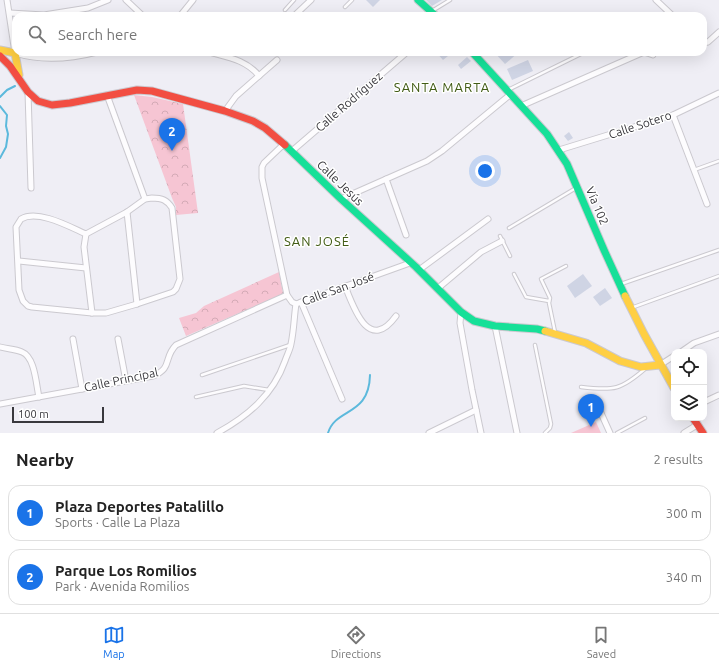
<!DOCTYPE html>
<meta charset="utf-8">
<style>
body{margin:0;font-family:Ubuntu,sans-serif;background:#f6f6f6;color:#222}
.controls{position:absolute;right:12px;bottom:12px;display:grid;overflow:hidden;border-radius:8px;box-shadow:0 4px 16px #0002}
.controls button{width:36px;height:36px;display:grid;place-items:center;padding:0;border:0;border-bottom:1px solid #e0e0e0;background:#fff;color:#222;font:20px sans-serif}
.scale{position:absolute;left:12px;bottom:10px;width:92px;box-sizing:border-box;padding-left:4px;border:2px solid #39383d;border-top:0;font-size:11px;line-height:14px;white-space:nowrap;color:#39383d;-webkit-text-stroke:3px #fff;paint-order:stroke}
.you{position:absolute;left:485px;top:171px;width:14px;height:14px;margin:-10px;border:3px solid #fff;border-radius:50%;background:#1a73e8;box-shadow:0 0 0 6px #1a73e833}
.badge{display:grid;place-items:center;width:26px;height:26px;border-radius:50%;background:#1a73e8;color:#fff;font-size:13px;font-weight:700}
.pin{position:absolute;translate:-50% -33px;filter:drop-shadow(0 1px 2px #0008)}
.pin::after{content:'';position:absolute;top:21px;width:14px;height:12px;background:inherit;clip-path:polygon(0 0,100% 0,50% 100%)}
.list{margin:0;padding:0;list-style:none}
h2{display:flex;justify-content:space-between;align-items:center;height:52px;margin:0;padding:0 16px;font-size:17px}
h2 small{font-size:13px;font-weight:400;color:#767676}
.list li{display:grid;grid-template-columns:26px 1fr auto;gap:12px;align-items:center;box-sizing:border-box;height:56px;margin:0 8px 8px;padding:0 8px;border:1px solid #e0e0e0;border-radius:12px}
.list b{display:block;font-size:15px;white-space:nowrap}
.list p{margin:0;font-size:13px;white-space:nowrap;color:#767676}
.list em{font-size:13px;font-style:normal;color:#767676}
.icon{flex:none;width:22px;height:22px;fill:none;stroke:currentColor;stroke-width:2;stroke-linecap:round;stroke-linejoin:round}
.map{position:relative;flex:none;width:719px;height:433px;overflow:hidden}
.search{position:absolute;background:#fff;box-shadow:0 4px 16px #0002;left:12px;right:12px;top:12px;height:44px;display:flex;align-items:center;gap:10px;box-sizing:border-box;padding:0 14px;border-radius:12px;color:#767676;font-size:15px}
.sheet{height:180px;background:#fff}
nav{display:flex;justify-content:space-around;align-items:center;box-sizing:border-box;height:56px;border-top:1px solid #e0e0e0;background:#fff;font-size:11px;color:#767676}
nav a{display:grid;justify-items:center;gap:2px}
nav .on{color:#1a73e8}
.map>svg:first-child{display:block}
</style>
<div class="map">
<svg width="719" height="433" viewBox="0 0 719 433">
<defs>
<pattern id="park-crowns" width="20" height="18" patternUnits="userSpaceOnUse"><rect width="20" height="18" fill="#f6c5d3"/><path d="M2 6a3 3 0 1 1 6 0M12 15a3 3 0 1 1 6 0" fill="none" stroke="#d4aab6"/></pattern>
</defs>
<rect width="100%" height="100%" fill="#efeef5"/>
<g fill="url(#park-crowns)">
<polygon points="134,95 152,97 183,104 198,213 176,215 176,207 172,198"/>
<polygon points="279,272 283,293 281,295 186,336 179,318 196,313 204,306"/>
</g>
<polygon fill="#f6c5d3" points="596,422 601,433 571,433"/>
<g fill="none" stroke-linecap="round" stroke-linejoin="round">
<g stroke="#5cb9dc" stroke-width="2">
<polyline points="0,97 7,90 15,86"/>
<polyline points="0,106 7,115 6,126 8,134 6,147 0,158"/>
<path d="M328,433C336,407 369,417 370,375"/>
</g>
</g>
<g fill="#cfd4e4">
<polygon points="366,0 380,0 373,7"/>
<polygon points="426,0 442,0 432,6"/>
<polygon points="436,52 453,52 443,60"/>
<polygon points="494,52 519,52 505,64"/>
<polygon points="467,57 471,61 461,69 458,65"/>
<polygon points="528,60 533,71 512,80 507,69"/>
<polygon points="569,132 573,138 568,141 564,136"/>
<polygon points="583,274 592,286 575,298 567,286"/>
<polygon points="605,288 612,298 600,306 593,297"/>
</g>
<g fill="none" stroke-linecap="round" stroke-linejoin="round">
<g stroke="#cbc9cf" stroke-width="4.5">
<g id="lane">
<polyline points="345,7 352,0"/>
<polyline points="285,10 294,0"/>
<polyline points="432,11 450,0"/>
<polyline points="508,90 585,52"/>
<polyline points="694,170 719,161"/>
<polyline points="509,228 576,188"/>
<polyline points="500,236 510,256"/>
<polyline points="514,274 526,297 549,301"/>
<polyline points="621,284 719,250"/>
<polyline points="631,308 719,276"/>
<polyline points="555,332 549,303 550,298 541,279 566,266"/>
<polyline points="535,345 551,424 550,428 545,433"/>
<polyline points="202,375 290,345"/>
<path d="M581,387C614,391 621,390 646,368"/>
<polyline points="196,397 244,386 269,390"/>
<polyline points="617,433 645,418"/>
</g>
</g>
<g stroke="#cbc9cf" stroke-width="7">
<g id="street">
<path d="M7,0L15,53C41,61 70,59 97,52"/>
<polyline points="126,0 143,16"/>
<polyline points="656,0 673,16"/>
<polyline points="10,13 44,15 88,8 108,0"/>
<polyline points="180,16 193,0"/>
<polyline points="294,16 311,0"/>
<polyline points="703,43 708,42 719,32"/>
<path d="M209,52C227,57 247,60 259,76"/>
<polyline points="28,92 31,188"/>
<polyline points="107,95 145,199"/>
<polyline points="521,106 644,52 653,55"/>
<polyline points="225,111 236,96 277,60"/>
<polyline points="673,115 707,204"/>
<polyline points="284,144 264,163 262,167 262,178 287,295 292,302 296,304 410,263"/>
<polyline points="559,150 673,115 719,93"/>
<polyline points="292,151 407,52"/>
<polyline points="386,179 406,235"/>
<path d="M152,198C162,198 167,200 172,208L180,279L176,289L173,292L137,304L106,313H92L32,307L28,306L23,301L19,290L16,227L21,219C38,209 70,227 86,234L127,212L145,199Z"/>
<polyline points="341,199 427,161 442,151 511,94"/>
<polyline points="127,212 137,304"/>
<polyline points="86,234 84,247 92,313"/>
<polyline points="19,261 86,268"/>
<polyline points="419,270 488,219"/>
<path d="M345,286C354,309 369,353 396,316"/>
<polyline points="437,289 481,252 502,241"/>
<polyline points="301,302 342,399"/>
<polyline points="461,312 460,323 472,390 481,433"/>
<polyline points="495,326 517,433"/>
<polyline points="73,339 82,389"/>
<polyline points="118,339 126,381"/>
<path d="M0,347C7,349 15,349 22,352C35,357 36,384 39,397"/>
<polyline points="681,352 694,343 719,334"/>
<polyline points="660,365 674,356"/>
<polyline points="704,402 719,395"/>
<path d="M0,404L153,376C173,368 163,358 176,345L287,295"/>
<polyline points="591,417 601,413 610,433"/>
<path d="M217,433C248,416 273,395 285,361C287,355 290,350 291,344C294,330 294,317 296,304"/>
<polyline points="429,433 476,410"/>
<polyline points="684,433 697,425"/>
</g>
</g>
<g stroke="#cbc9cf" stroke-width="9">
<g id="fast">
<polyline points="418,0 436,16"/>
<polyline points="472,52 547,134 567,164 604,250 625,296"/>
<polyline points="285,145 341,199 416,267 461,312 474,321 495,326 537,329 545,331"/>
</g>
</g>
<g stroke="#cbc9cf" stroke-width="9">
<g id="slow">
<polyline points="0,50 15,53 19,75"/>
<polyline points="625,296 644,334 674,388"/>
<polyline points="545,331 586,343 620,361 641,367 660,365"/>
</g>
</g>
<g stroke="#cbc9cf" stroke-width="9">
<g id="jam">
<polyline points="0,56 10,66 28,92 38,101 52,105 70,103 137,90 152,91 225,111 253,121 265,128 285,145"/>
<polyline points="693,418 703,433"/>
</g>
</g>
<use href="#lane" stroke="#fdfcfe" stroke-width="2.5"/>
<use href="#street" stroke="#fdfcfe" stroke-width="5"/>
<use href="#fast" stroke="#16e098" stroke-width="7"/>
<use href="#slow" stroke="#ffcf43" stroke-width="7"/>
<use href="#jam" stroke="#f24e42" stroke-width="7"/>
</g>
<g text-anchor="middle" stroke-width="3" stroke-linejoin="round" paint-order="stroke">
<g font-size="12" fill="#39383d" stroke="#fff">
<text transform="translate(349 102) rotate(-41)" y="4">Calle Rodríguez</text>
<text transform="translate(640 125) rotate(-18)" y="4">Calle Sotero</text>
<text transform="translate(340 183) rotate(44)" y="4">Calle Jesús</text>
<text transform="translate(597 206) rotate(67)" y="4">Vía 102</text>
<text transform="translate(338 289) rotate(-20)" y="4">Calle San José</text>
<text transform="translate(121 380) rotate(-12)" y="4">Calle Principal</text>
</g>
<g font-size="13" letter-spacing="1" fill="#425c15" stroke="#fff">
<text x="442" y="92">SANTA MARTA</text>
<text x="317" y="246">SAN JOSÉ</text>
</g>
</g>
</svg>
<div class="controls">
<button><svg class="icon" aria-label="locate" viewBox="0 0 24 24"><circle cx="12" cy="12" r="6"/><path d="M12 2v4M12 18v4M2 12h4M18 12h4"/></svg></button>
<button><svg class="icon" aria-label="layers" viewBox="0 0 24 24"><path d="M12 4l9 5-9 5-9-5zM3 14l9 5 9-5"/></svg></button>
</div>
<div class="scale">100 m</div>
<div class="you"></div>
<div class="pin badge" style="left:591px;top:427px">1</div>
<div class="pin badge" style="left:172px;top:151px">2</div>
<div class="search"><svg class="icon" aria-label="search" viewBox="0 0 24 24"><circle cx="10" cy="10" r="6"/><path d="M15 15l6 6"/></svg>Search here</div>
</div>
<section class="sheet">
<h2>Nearby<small>2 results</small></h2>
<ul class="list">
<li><span class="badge">1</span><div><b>Plaza Deportes Patalillo</b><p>Sports · Calle La Plaza</p></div><em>300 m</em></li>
<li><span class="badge">2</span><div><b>Parque Los Romilios</b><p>Park · Avenida Romilios</p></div><em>340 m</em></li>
</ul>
</section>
<nav>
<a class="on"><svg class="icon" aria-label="map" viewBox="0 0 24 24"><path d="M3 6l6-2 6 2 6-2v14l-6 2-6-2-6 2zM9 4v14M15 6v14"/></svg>Map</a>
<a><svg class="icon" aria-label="directions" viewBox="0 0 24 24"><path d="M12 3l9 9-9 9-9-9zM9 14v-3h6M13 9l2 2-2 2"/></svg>Directions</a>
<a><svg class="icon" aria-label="saved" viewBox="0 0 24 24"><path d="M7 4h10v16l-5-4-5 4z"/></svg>Saved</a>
</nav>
